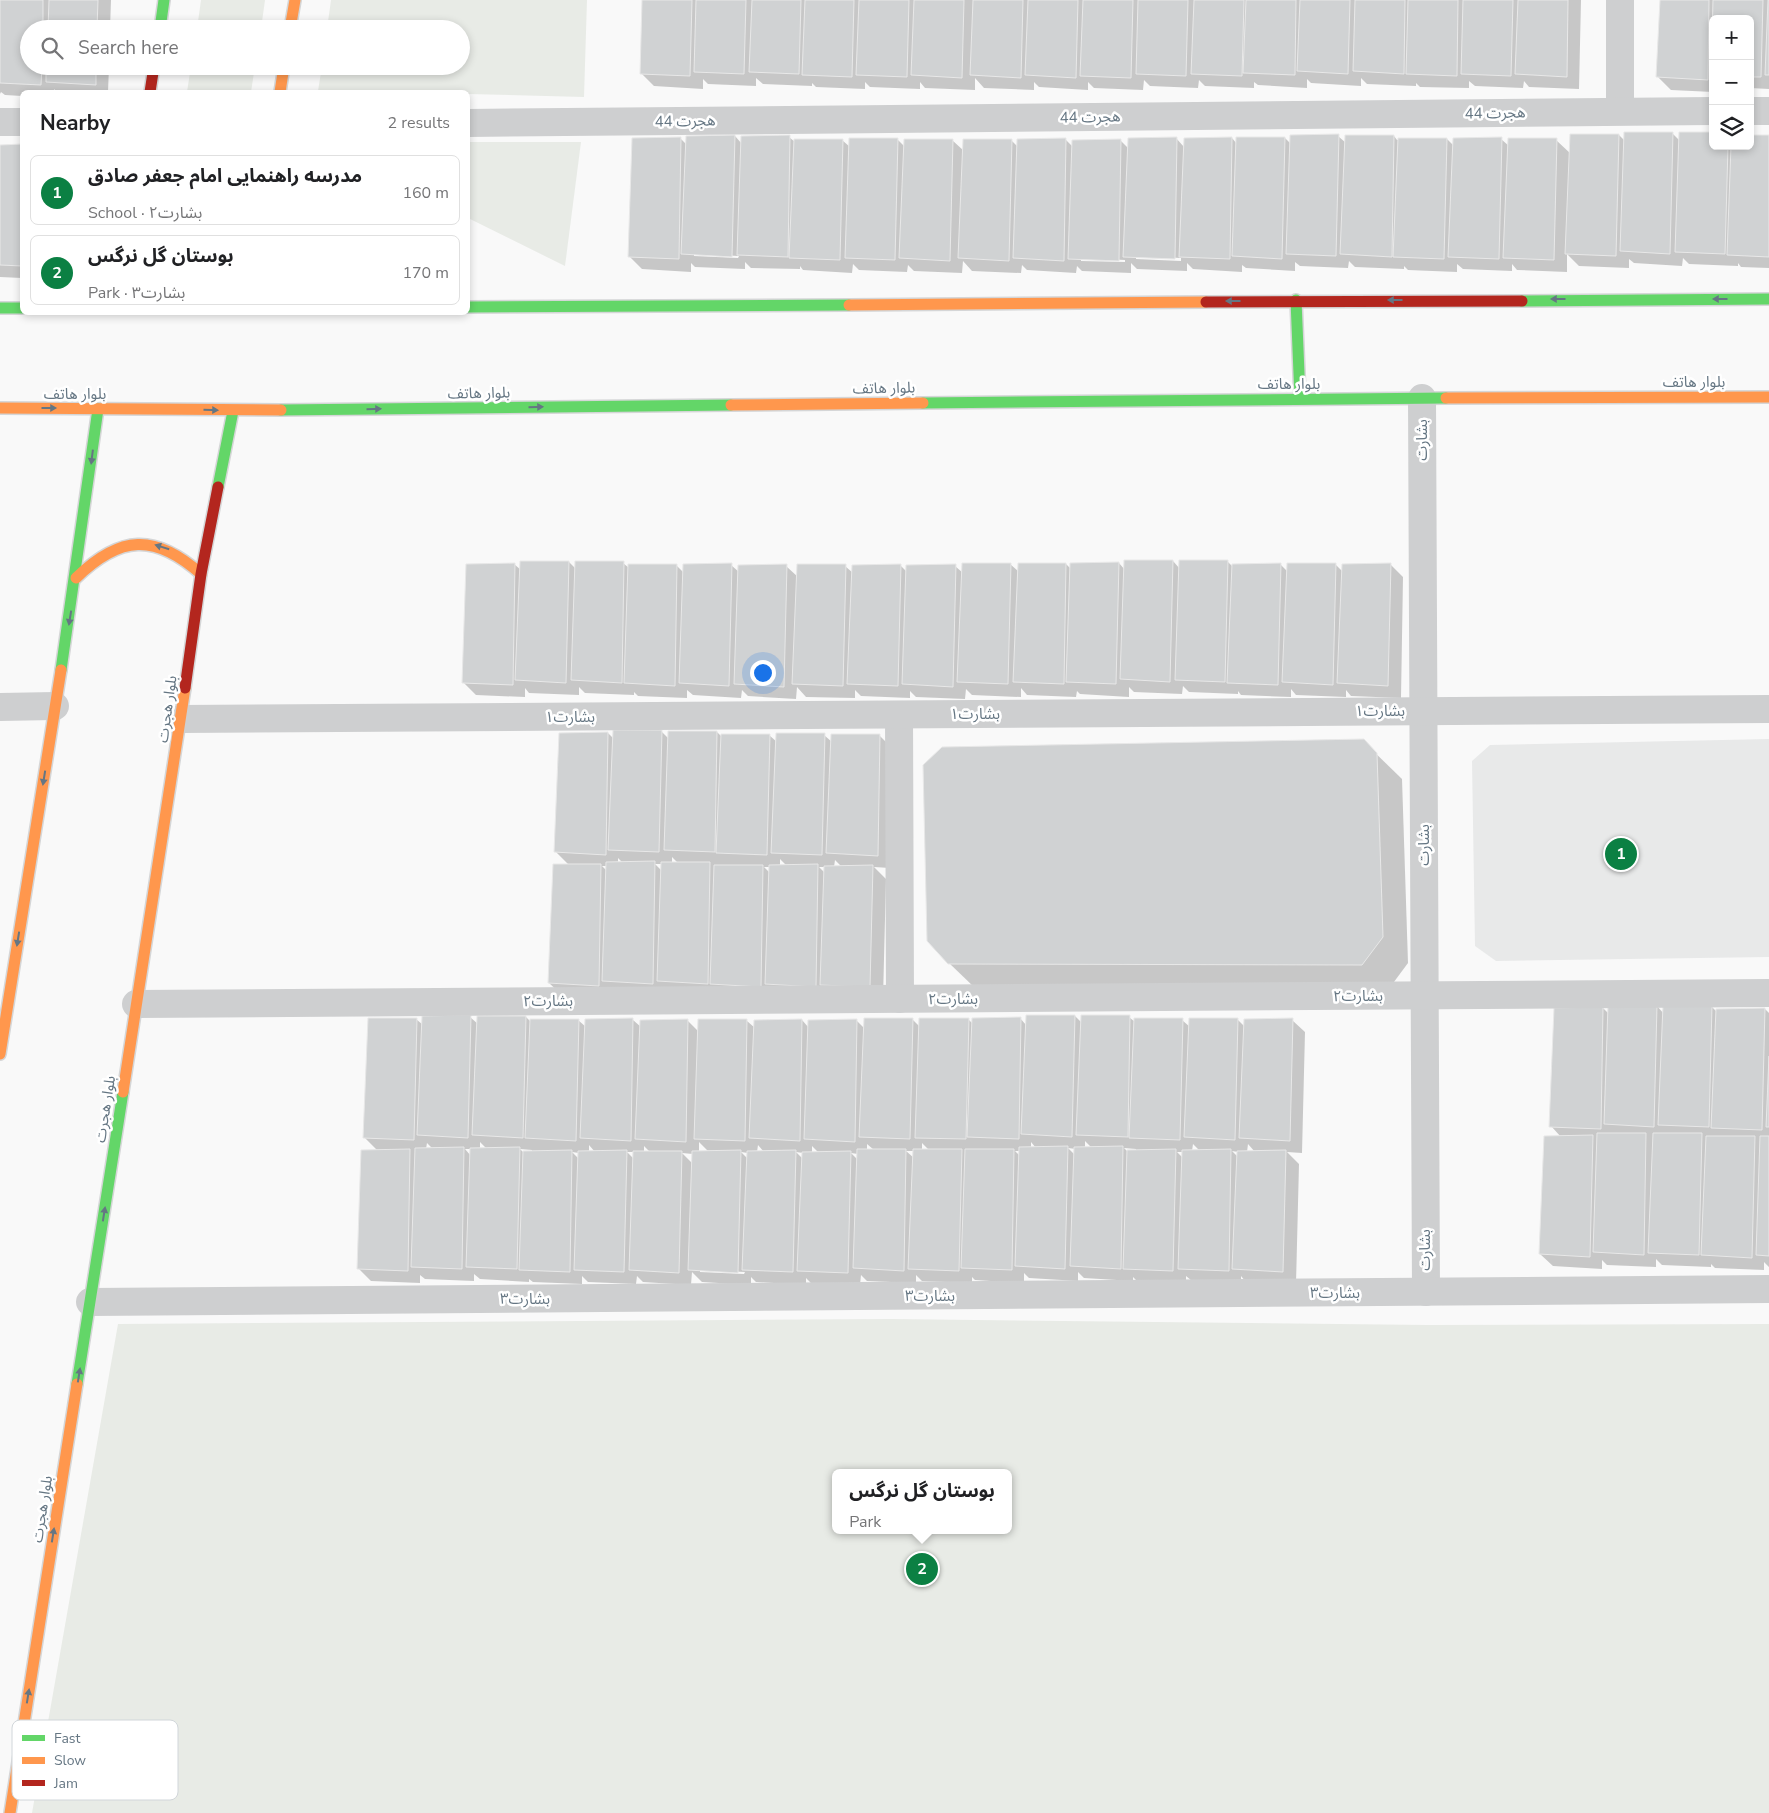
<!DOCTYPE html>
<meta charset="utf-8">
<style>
body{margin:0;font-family:"Nunito Sans","Noto Sans Arabic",sans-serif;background:#f6f6f6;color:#202124}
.controls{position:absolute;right:15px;top:15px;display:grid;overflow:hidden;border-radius:8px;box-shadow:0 2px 8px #0003}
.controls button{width:45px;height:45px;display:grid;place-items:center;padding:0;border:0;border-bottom:1px solid #e0e0e0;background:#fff;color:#202124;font:25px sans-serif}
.you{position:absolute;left:762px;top:672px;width:18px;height:18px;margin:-12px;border:4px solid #fff;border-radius:50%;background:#1a73e8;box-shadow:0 0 0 8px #1a73e833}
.badge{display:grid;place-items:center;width:32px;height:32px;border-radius:50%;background:#0b8043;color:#fff;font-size:16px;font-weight:700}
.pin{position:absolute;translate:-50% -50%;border:2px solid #fff;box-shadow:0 1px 5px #0006}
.popup{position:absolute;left:832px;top:1469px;width:180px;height:65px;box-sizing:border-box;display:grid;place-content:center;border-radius:8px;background:#fff;filter:drop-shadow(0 1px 4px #0005);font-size:16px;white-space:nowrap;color:#757577}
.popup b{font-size:19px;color:#202124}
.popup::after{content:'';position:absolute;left:50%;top:100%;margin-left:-10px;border:10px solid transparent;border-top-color:#fff}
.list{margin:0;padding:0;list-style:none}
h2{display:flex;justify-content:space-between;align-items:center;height:65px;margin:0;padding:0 20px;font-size:21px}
h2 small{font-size:16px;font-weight:400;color:#757577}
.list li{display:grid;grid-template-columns:32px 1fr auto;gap:15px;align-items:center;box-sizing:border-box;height:70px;margin:0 10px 10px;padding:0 10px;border:1px solid #e0e0e0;border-radius:8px}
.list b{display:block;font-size:19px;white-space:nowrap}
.list p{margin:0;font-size:16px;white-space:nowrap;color:#757577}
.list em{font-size:16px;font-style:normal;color:#757577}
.icon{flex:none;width:28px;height:28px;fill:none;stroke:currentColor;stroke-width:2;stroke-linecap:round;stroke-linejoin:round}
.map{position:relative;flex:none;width:1769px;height:1813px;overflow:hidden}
.search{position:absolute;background:#fff;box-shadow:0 2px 8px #0003;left:20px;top:20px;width:450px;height:55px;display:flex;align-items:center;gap:12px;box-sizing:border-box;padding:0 18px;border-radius:28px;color:#757577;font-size:19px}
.panel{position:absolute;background:#fff;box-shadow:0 2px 8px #0003;left:20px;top:90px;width:450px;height:225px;border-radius:8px}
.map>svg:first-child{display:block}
</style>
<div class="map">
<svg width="1769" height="1813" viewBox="0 0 1769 1813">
<rect width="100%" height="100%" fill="#f9f9f9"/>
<polygon fill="#e8e9e9" points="1769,739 1769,957 1496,961 1475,946 1472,761 1490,745"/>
<g fill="#e8ebe6" fill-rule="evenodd">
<polygon points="201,0 265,0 261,29 197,29"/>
<polygon points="331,0 587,0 584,97 468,94 468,92 318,91 322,66 461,66 461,29 327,29"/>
<polygon points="191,66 255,66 251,92 187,92"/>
<polygon points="468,142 581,142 565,266 468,218"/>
<path d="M891,1319L1428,1325L1769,1324V1813H32L118,1324ZM836,1473H1008V1530H836Z"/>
</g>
<g fill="#0003" fill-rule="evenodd">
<polygon points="0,0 111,0 110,29 29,29 29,66 109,66 108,92 57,92 54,89 54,92 22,92 22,96 5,95 1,92 0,94"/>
<polygon points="644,0 1581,0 1579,89 1529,87 1524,81 1523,88 1475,86 1469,81 1469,88 1420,87 1416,83 1416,86 1367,84 1361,78 1361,86 1311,83 1307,79 1307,88 1258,85 1254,82 1254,88 1205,86 1199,80 1198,88 1150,86 1144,80 1143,90 1094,88 1088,82 1088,90 1039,87 1034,82 1034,90 984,88 975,78 975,90 925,88 920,82 920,89 870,87 865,82 865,89 816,87 812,83 812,86 763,84 756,78 756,86 708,84 703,79 703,89 654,86 641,73"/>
<polygon points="1661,0 1769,0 1769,89 1750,88 1750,19 1713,19 1713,92 1671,90 1658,77"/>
<path d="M1672,133L1680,141L1713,146H1750L1769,137V268L1741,267L1738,263V266L1689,264L1683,258L1682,266L1634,263L1629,259V268L1579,266L1567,254V272L1517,270L1512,264V271L1463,269L1457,264V272L1408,270L1404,266V269L1355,267L1349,261L1348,268L1300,266L1295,262V271L1246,268L1242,265V272L1193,269L1187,263V271L1137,269L1131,263V273L1082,271L1077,266L1076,273L1027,270L1022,265L1021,273L972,271L963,261L962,273L914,271L908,265L907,272L859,270L853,264L852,273L803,270L800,266V269L751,268L745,262V269L695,267L691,263V272L642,269L629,256L680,138L687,145L735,136L742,144L789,137L795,142L842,140L850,147L897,139L905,147L952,140L964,151L1011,140L1018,147L1066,140L1073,147L1121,141L1129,149L1176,138L1184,147L1232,138L1237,144L1285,138L1291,144L1338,136L1346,143L1394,136L1397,140L1447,139L1454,146L1501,139L1509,146L1556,140L1571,154L1619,135L1625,141ZM694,254L739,256L738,258L694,256ZM1136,256L1181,258V261L1136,259ZM1081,258L1125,260V262L1081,261Z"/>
<polygon points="0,146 22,146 22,278 0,277"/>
<polygon points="1173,561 1180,569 1228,562 1233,567 1281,565 1288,572 1335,564 1343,572 1391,565 1403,577 1401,698 1351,696 1346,690 1346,697 1296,695 1291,689 1291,697 1241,695 1238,691 1238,694 1189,692 1183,686 1182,694 1134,692 1129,687 1129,697 1080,694 1077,691 1076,697 1027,695 1021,688 1021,697 972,695 966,689 965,699 916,697 910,691 910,698 861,696 855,690 855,698 806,697 797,687 796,699 748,696 742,690 741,698 693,695 687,690 687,698 638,696 634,692 634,695 585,693 579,687 579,695 529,693 525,688 525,697 476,695 463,682 514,564 521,570 569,562 576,569 623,563 629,568 676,565 684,573 731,565 739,572 786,566 798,577 845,566 853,573 900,565 907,572 955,566 963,573 1010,564 1019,572 1066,564 1071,569 1119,563 1125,570"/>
<path d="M662,732L669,739L717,732L722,737L769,735L777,742L824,735L832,742L879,735L892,748L890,868L874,867L886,879L883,999L562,995L549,983L570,866L556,852L608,733L614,739ZM672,857L678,863H672ZM618,858L623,863H618ZM780,859L787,866H780ZM835,860L842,867H834ZM655,864H663L662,871ZM602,866H607V871ZM764,867H770V873ZM819,867H826L825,873Z"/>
<polygon points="1363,741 1402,779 1408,963 1388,990 975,988 949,963"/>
<polygon points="1657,1006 1664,1014 1712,1007 1717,1012 1765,1009 1769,1013 1769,1267 1764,1262 1764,1270 1715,1268 1711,1264 1711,1267 1662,1265 1656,1259 1656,1267 1607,1265 1602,1260 1602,1269 1553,1266 1540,1254 1561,1137 1551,1126 1603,1008 1609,1014"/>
<path d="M1075,1016L1082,1023L1129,1017L1135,1022L1182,1020L1190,1027L1237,1019L1245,1027L1292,1020L1305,1032L1302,1153L1287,1152L1299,1164L1296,1284L1246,1282L1241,1276V1284L1192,1281L1186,1276V1283L1137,1281L1133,1277V1281L1084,1278L1078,1272V1281L1029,1278L1024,1273V1283L975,1280L972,1277V1283L922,1281L916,1275V1283L867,1281L861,1275L860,1285L811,1283L806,1278V1285L756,1282L751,1277V1285L702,1282L692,1272L691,1285L643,1282L637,1276L636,1284L588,1282L582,1276V1284L533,1282L529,1279V1282L480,1279L474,1274V1281L425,1279L420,1275V1283L371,1281L358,1268L378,1151L364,1137L416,1019L423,1025L470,1017L478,1024L526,1017L531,1022L578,1020L586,1027L633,1020L641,1027L688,1021L699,1032L747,1021L755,1028L802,1020L809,1028L857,1021L865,1029L912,1019L920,1027L968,1019L973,1024L1020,1018L1026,1025ZM1085,1141L1092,1148H1085ZM480,1142L487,1149H480ZM699,1142L709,1152H699ZM1031,1142L1036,1148H1031ZM427,1143L433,1149H426ZM922,1143L929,1150H922ZM867,1144L874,1150H867ZM1193,1144L1200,1151H1192ZM1248,1144L1255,1152H1247ZM589,1145L595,1152H589ZM758,1145L764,1152H757ZM644,1146L650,1152H644ZM812,1146L819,1153H812ZM1068,1148L1076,1149L1075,1155ZM1124,1148L1136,1149V1151L1129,1153ZM465,1149H471V1156ZM520,1149L532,1150V1152H523ZM906,1151H914V1158ZM1015,1151H1020V1156ZM1232,1151L1238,1152V1157ZM572,1152L579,1153V1159ZM627,1152H634V1159ZM741,1152L748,1153V1159ZM796,1152L803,1153V1159ZM1177,1152H1183V1158ZM682,1153L693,1154V1164ZM851,1153L858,1154V1160ZM700,1270L745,1272L744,1274L700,1272Z"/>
</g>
<g fill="#d0d2d3" stroke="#e8e8e8">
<polygon points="0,0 43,0 43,29 29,29 29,66 42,66 41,85 0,83"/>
<polygon points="49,0 98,0 97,29 48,29"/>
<polygon points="642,0 692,0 690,76 640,74"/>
<polygon points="696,0 746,0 744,74 694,72"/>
<polygon points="752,0 801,0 799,74 749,72"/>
<polygon points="805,0 854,0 852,77 802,75"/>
<polygon points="859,0 909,0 907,77 856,75"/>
<polygon points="914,0 964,0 962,78 911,75"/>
<polygon points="973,0 1023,0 1021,78 970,75"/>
<polygon points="1028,0 1078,0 1076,78 1025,75"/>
<polygon points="1083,0 1133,0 1131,78 1080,76"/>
<polygon points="1138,0 1188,0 1186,76 1136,74"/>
<polygon points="1194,0 1244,0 1242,76 1191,74"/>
<polygon points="1246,0 1296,0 1295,75 1243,73"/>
<polygon points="1300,0 1350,0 1348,74 1297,71"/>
<polygon points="1355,0 1405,0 1404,74 1353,71"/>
<polygon points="1408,0 1458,0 1457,76 1406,74"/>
<polygon points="1463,0 1513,0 1511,76 1461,74"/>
<polygon points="1518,0 1568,0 1567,77 1515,74"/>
<polygon points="1660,0 1709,0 1708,80 1656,77"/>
<polygon points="1713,0 1763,0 1761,77 1750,77 1750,19 1713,19 1713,75 1711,75"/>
<polygon points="1768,0 1769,0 1769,75 1765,75"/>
<polygon points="46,66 96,66 96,85 46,82"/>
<polygon points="1624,132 1673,132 1670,254 1620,251"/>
<polygon points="1679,132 1713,132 1713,146 1728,146 1725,254 1675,252"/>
<polygon points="1339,134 1336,256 1286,254 1290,135"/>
<polygon points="1570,134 1619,134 1616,256 1565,254"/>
<polygon points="735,135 732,257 681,254 686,136"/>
<polygon points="790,135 788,257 737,255 741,136"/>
<polygon points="1345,135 1394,135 1392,257 1340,254"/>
<polygon points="1750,135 1769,135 1769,257 1727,255 1731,146 1750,146"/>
<polygon points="681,137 679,259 628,257 632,138"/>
<polygon points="1177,137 1175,259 1123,257 1128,138"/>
<polygon points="1232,137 1230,259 1179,257 1184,138"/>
<polygon points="1236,137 1285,137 1282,259 1232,256"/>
<polygon points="1502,137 1499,259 1448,257 1453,138"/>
<polygon points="849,138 898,138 895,260 845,258"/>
<polygon points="1066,138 1064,261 1013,258 1017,139"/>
<polygon points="1398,138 1447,138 1444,259 1393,257"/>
<polygon points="1508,138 1557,138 1554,260 1503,258"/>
<polygon points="794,139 843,139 840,260 789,258"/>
<polygon points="904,139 953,139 950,261 899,258"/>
<polygon points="963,139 1012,139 1009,261 958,258"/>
<polygon points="1121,139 1119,261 1068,259 1072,140"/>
<polygon points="22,144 22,266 0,265 0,145"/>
<polygon points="1124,560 1173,560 1170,682 1120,679"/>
<polygon points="1179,560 1228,560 1225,682 1175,680"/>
<polygon points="520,561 569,561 566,683 515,680"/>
<polygon points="575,561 624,561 622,683 571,680"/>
<polygon points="1119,562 1116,684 1066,682 1070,563"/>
<polygon points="515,563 513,685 462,683 466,564"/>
<polygon points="732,563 729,686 679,683 683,564"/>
<polygon points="962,563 1011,563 1008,684 957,682"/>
<polygon points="1018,563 1066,563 1064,684 1013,682"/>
<polygon points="1281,563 1278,685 1227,683 1232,564"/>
<polygon points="1287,563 1336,563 1333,685 1282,682"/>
<polygon points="1391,563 1388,686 1337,683 1342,564"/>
<polygon points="628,564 677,564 675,686 624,683"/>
<polygon points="787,564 784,687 734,684 738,565"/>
<polygon points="797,564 846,564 843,686 792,684"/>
<polygon points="901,564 898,686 847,684 852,565"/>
<polygon points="956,564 953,687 902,684 906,565"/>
<polygon points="613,730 662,730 659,852 608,850"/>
<polygon points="668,731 717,731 715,852 664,850"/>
<polygon points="608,732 606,855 554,852 559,733"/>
<polygon points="776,733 825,733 822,855 771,853"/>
<polygon points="721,734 770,734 767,855 716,853"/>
<polygon points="831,734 880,734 878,856 826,853"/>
<polygon points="1364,739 1377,753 1383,937 1362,965 948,964 927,941 923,765 942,747"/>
<polygon points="655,861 653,984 602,981 606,862"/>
<polygon points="661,862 710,862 708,984 657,981"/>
<polygon points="553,864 601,864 599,986 548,983"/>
<polygon points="818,864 816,987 765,984 769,865"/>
<polygon points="714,865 763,865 761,987 710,984"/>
<polygon points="873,865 870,987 820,985 824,866"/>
<polygon points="1608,1005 1657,1005 1654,1127 1604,1124"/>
<polygon points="1663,1005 1712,1005 1709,1127 1658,1125"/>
<polygon points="1603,1007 1601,1129 1549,1127 1554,1008"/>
<polygon points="1765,1008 1762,1130 1711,1128 1716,1009"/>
<polygon points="471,1015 468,1138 417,1135 422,1016"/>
<polygon points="1026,1015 1075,1015 1072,1137 1021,1134"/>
<polygon points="1081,1015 1130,1015 1128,1137 1076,1135"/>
<polygon points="477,1016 526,1016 523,1138 472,1135"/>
<polygon points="1021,1017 1019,1139 967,1137 972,1018"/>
<polygon points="368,1018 417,1018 414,1140 363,1138"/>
<polygon points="633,1018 631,1141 580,1138 585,1019"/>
<polygon points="864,1018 913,1018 910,1139 859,1137"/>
<polygon points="919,1018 969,1018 966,1139 915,1138"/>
<polygon points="1134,1018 1183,1018 1180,1140 1129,1138"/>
<polygon points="1189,1018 1238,1018 1235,1140 1184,1137"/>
<polygon points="1293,1018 1290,1141 1239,1138 1244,1019"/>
<polygon points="530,1019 579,1019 576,1141 525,1138"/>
<polygon points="688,1019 686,1142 635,1139 640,1020"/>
<polygon points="698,1019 747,1019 745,1141 694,1139"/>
<polygon points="802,1019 800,1141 749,1138 754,1020"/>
<polygon points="857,1019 855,1142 804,1139 808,1020"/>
<polygon points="1769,1056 1769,1127 1766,1127"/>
<polygon points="1597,1133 1646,1133 1644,1255 1593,1252"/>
<polygon points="1653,1133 1702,1133 1699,1255 1648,1253"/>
<polygon points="1593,1135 1590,1257 1539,1254 1544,1136"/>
<polygon points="1706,1136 1755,1136 1752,1258 1701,1255"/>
<polygon points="1760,1136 1769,1136 1769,1256 1756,1255"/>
<polygon points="1068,1146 1065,1269 1015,1266 1019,1147"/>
<polygon points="1123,1146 1121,1269 1070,1266 1074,1147"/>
<polygon points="464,1147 462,1269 411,1267 415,1148"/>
<polygon points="520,1147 517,1269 466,1267 470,1148"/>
<polygon points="410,1149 408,1271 357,1269 361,1150"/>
<polygon points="857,1149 906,1149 904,1271 853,1268"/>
<polygon points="913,1149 962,1149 959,1271 908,1269"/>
<polygon points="965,1149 1014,1149 1012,1270 961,1268"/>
<polygon points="1176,1149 1173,1271 1123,1269 1127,1150"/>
<polygon points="1231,1149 1229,1271 1178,1269 1182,1150"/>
<polygon points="572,1150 570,1272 519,1270 523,1151"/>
<polygon points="627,1150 624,1272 574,1270 578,1151"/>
<polygon points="741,1150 738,1273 688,1270 692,1151"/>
<polygon points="796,1150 793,1272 742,1270 747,1151"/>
<polygon points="1286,1150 1283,1272 1232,1269 1237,1151"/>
<polygon points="633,1151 682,1151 679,1273 629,1270"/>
<polygon points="851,1151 848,1273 797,1271 802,1152"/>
</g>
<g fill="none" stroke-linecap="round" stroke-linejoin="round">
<g stroke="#d5d6d7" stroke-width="14">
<g id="fast">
<polyline points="160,29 164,0"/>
<polyline points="1296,300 1300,398"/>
<polyline points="1522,301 1769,299"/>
<polyline points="468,307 849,305"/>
<polyline points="0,308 22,308"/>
<polyline points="923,403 1446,398"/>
<polyline points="281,410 731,405"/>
<polyline points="218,487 233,411"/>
<polyline points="61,670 98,409"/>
<polyline points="77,1384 123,1092"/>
</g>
</g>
<g stroke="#d5d6d7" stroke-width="14">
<g id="slow">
<polyline points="290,29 295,0"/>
<polyline points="280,92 284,66"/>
<polyline points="849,305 1206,302"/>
<polyline points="1446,398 1769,397"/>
<polyline points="731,405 923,403"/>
<polyline points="0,408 281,410"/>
<path d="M76,578C120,535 155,533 201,574"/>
<polyline points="0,1054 61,670"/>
<polyline points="123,1092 185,688"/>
<polyline points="10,1813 77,1384"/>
</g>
</g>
<g stroke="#d5d6d7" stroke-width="14">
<g id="jam">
<polyline points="150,92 154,66"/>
<polyline points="1206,302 1522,301"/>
<polyline points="185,688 201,574 218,487"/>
</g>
</g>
<g stroke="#cecfd0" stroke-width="28">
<polyline points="1620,0 1620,111"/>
<polyline points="1750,111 1769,111"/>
<polyline points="0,122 22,122"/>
<polyline points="468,123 1713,111"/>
<polyline points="1422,398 1426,1292"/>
<polyline points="0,707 55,706"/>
<polyline points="899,715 900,999"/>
<polyline points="181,719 1769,709"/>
<polyline points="136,1004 1769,993"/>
<polyline points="90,1302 1769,1289"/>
</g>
<use href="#fast" stroke="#63d668" stroke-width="11"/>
<use href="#slow" stroke="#ff974d" stroke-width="11"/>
<use href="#jam" stroke="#b3261e" stroke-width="11"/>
</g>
<defs><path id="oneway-solid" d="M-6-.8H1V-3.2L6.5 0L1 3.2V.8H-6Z" transform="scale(1.25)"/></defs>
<g fill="#657683">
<use href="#oneway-solid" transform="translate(1558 299) rotate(180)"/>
<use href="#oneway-solid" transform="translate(1720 299) rotate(180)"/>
<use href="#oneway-solid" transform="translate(1395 300) rotate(180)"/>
<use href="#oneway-solid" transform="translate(1233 301) rotate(180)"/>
<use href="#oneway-solid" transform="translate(536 407) rotate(-1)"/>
<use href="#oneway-solid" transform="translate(49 408)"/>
<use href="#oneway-solid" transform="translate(374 409) rotate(-1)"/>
<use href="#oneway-solid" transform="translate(211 410) rotate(1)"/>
<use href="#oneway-solid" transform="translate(92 457) rotate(97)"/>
<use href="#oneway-solid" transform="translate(162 547) rotate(-163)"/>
<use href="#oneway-solid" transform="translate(70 618) rotate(99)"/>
<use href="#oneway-solid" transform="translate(44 778) rotate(99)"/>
<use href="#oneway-solid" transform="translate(18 939) rotate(99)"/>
<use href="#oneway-solid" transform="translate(104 1214) rotate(-81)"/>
<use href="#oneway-solid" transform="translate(79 1375) rotate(-81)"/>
<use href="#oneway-solid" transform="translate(53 1535) rotate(-81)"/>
<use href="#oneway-solid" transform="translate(28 1696) rotate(-81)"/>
</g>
<g text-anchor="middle" stroke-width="5" stroke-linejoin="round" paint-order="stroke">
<g font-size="15" fill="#657683" stroke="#fff">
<text transform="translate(1495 113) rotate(-1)" y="5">هجرت 44</text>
<text transform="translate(1090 117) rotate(-1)" y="5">هجرت 44</text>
<text transform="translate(685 121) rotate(-1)" y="5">هجرت 44</text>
<text x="1694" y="387">بلوار هاتف</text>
<text x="1289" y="389">بلوار هاتف</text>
<text transform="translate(884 388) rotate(-1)" y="5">بلوار هاتف</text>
<text transform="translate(479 393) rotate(-1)" y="5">بلوار هاتف</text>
<text x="75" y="399">بلوار هاتف</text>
<text transform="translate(1422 440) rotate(-90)" y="5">بشارت</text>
<text transform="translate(167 709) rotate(-82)" y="5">بلوار هجرت</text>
<text x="1380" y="716">بشارت۱</text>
<text x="975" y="719">بشارت۱</text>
<text x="570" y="722">بشارت۱</text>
<text transform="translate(1424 845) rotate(-90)" y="5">بشارت</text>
<text x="1358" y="1001">بشارت۲</text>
<text x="953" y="1004">بشارت۲</text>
<text x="548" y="1006">بشارت۲</text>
<text transform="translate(105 1109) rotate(-81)" y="5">بلوار هجرت</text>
<text transform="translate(1425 1250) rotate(-90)" y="5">بشارت</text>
<text x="1335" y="1298">بشارت۳</text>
<text x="930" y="1301">بشارت۳</text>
<text x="525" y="1304">بشارت۳</text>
<text transform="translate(42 1509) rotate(-81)" y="5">بلوار هجرت</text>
</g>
</g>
<rect x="12" y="1720" width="166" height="80" rx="8" fill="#fff" stroke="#d1d6da" stroke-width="1"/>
<rect x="22" y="1735" width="23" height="6" fill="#63d668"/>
<rect x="22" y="1757" width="23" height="7" fill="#ff974d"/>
<rect x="22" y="1780" width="23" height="6" fill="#b3261e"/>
<g font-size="14" fill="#657683">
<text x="54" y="1743">Fast</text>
<text x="54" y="1765">Slow</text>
<text x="54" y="1788">Jam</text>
</g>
</svg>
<div class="controls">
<button>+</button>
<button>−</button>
<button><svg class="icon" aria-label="layers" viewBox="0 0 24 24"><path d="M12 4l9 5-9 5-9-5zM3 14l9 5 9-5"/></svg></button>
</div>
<div class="you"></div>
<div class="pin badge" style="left:1621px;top:854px">1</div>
<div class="pin badge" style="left:922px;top:1569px">2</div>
<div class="popup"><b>بوستان گل نرگس</b>Park</div>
<div class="search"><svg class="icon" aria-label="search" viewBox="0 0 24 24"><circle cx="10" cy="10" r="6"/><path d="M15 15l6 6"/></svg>Search here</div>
<section class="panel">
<h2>Nearby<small>2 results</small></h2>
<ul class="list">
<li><span class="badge">1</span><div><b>مدرسه راهنمایی امام جعفر صادق</b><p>School · بشارت۲</p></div><em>160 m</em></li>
<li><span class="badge">2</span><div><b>بوستان گل نرگس</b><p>Park · بشارت۳</p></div><em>170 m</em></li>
</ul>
</section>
</div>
